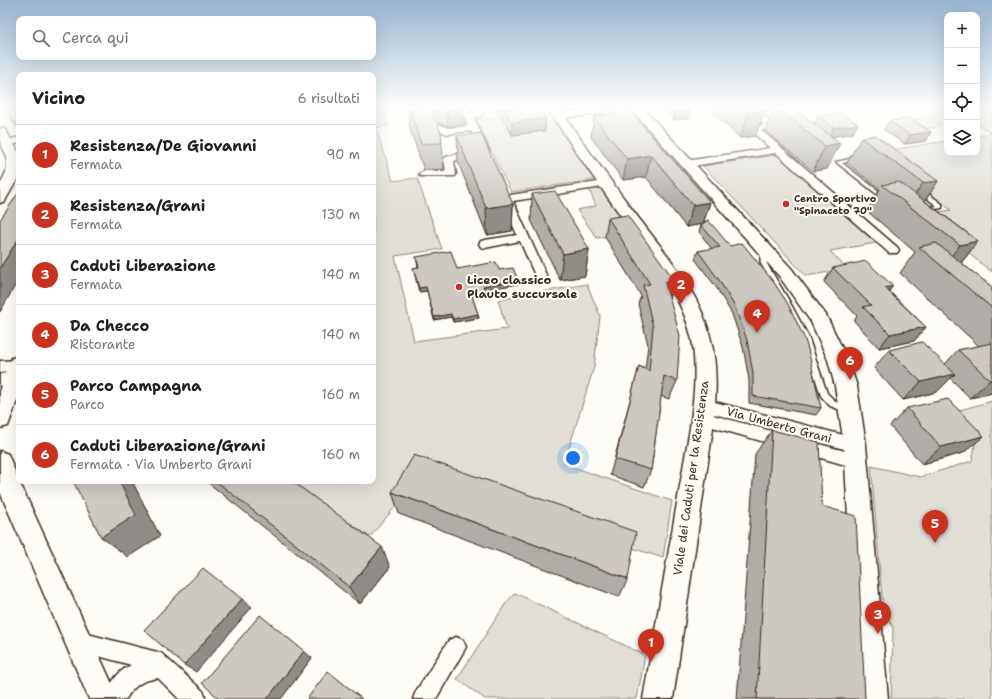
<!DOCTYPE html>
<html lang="it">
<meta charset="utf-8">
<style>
body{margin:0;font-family:"Shantell Sans",sans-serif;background:#f6f6f6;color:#202124}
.controls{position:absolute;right:12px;top:12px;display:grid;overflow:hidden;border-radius:8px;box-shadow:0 4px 16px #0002}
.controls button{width:36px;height:36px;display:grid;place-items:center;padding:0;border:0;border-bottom:1px solid #e0e0e0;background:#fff;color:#202124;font:20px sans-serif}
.you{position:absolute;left:573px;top:458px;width:14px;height:14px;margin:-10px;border:3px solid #fff;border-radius:50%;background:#1a73e8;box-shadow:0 0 0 6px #1a73e833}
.badge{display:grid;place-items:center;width:26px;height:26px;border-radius:50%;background:#c8321e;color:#fff;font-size:13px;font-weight:700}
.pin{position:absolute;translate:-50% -33px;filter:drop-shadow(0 1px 2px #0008)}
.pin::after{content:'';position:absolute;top:21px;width:14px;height:12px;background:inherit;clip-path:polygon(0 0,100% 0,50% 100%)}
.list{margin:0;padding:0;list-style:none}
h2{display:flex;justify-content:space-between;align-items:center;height:52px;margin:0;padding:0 16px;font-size:17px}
h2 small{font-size:13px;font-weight:400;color:#757577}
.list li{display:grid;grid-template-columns:26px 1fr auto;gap:12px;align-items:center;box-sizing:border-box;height:60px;padding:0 16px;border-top:1px solid #e0e0e0}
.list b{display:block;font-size:15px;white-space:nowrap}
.list p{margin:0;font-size:13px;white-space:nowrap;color:#757577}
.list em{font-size:13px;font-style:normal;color:#757577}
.icon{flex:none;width:22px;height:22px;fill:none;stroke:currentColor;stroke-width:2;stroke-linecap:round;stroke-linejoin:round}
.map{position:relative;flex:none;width:992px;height:699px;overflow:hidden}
.search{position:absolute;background:#fff;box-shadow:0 4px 16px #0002;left:16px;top:16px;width:360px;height:44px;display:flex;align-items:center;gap:10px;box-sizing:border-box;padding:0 14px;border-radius:8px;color:#757577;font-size:15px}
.panel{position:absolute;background:#fff;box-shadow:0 4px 16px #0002;left:16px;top:72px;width:360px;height:412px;border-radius:8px}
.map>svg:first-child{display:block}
</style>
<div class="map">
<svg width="992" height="699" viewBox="0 0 992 699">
<rect width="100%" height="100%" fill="#fdfcf7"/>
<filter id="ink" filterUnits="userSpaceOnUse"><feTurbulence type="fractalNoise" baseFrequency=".025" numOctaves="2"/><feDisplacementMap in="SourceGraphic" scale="8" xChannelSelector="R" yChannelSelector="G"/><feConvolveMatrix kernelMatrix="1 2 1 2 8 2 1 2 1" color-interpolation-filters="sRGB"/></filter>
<g filter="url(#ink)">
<g fill="#e1ded7" stroke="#8e847a">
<polygon points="494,108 546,108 594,180 511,192 476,120 498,117"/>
<polygon points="977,108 992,108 992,133 977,124"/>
<polygon points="384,110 388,126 376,128 393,181 417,178 442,249 395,256 414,341 507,329 498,300 587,284 600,316 594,367 564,464 672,501 663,558 419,478 370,537 289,481 373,481 373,111"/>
<polygon points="945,111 947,112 947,127 925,114"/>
<polygon points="927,118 941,126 925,129 911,120"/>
<polygon points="992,133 992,272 920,215 951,210 878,156 890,150 947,141 947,153 977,153 977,136"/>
<polygon points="777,155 876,243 830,251 847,269 806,276 703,166"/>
<polygon points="599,187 633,232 597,238 577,210 596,206 589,189"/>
<polygon points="992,401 992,699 891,699 893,627 883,610 871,466 920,477 972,461 977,434 953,412"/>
<polygon points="515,593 645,655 637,699 485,699 457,679 506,603"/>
</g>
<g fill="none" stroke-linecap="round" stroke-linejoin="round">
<g stroke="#3b2a1e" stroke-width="3">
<g id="lane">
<path d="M871,154L879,156L942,204V208L902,214L836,162ZM871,157L875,158L937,206L905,211L842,163Z"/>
<path d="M766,248L769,250L766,258L767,264L788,299L808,336L827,393L836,402L849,407L850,409L849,411L846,412L830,406L821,396L802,336L782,299L761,264C760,259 760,250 766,248Z"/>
</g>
</g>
<g stroke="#3b2a1e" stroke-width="3">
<g id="street">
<polygon points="461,108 470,108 471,113 475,112 474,108 483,108 484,112 481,116 474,118 489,151 487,153 480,153 454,161 456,174 455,176 420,176 419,174 424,171 446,171 444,159 446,157 476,149 479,150 471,131 447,134 428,125 433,122 448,128 468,126"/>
<polygon points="596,108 622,108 618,111 558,119 554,116 558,113"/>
<polygon points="759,113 762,114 776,126 774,128 761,130 897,247 899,250 897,253 889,253 776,153 686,167 681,164 686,161 770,148 749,129 751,127 764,125 755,116"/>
<polygon points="19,137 19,143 8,146 3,143 5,141"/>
<polygon points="605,181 610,184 609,186 513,201 547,277 545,280 541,281 537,280 520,241 485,248 481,247 479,244 481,241 485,240 517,235 501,197 502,195 506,194 510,195"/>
<polygon points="19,360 19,370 0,373 0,361"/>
<polygon points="13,372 18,374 18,382 0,386 0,374"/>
<polygon points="703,399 855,438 861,440 863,445 861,450 855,452 703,411 698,409 695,405 698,401"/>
<polygon points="702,412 856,454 862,456 864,461 862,466 856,468 702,424 697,423 694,418 697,413"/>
<path d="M80,632L161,653L203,691L206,699H179L158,678C143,680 134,685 126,699H104C110,684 116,672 131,665L73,649L70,642L73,635Z"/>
<polygon points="456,637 463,640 466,647 436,699 413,699 416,691 449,640"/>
</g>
</g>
<g stroke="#3b2a1e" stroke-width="3">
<g id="secondary">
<path d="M547,108H559C584,145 611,181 637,216C666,254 701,293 711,340C718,369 716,398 713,428L673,699H643L690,428C694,398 697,369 692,340C682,293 648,254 621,216C596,181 571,145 547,108Z"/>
<polygon points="630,108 643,108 791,268 826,315 848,360 857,386 866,445 888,699 858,699 844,445 835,386 828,360 811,322 779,276"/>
<polygon points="0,128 5,129 19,153 19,176 5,201 0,203 0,185 6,172 7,165 7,157 0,142"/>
<polygon points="19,356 19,395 8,426 0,428 0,388 12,358"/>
<polygon points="0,451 8,454 19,481 119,699 89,699 0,492"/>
</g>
</g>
<use href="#lane" fill="#fdfcf7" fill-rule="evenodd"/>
<use href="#street" fill="#fdfcf7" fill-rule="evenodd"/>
<use href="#secondary" fill="#fdfcf7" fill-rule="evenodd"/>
</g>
<g fill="#b0aca7" stroke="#3b2a1e">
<polygon points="408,108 431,108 441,133 444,169 424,170 410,129"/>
<polygon points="434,108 463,108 464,125 448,126 440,123"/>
<polygon points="539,108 545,131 512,135 497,109"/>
<polygon points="603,108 627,108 710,202 703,224 708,220 821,408 816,415 749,403 749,380 743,347 732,314 716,287 695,259 698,251 712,249 699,232 701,225 702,224 686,227 646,177 623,180 591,137 594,117 602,116"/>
<polygon points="662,108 692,108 690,118 674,120"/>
<polygon points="708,108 793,108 815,124 818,116 853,133 831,137 840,143 827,169 813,171 765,131 773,110 764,111 764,112 755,136 740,138"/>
<polygon points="839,108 845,108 844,111"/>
<polygon points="889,121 931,132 926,141 905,144 884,130"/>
<polygon points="457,136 513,204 512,231 487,235 458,162"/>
<polygon points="861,138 938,181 925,201 978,241 961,263 992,287 992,393 970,398 950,378 937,392 903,400 874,368 889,350 945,364 958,350 979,346 900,273 915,252 867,211 880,189 847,163"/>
<polygon points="532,194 589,249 585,276 560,280 531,220"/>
<polygon points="608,218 675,281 669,298 677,381 669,399 661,396 651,470 644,487 610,475 634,385 639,366 645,369 648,345 638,304 641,296 605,237"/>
<polygon points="416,257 457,269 499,270 518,280 518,284 484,289 485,294 472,296 479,318 453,322 451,317 434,320 427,291 419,292 413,268 418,267"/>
<polygon points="833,268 893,286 889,291 926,327 914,341 879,348 854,321 857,316 824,282"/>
<polygon points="907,408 984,436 963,453 922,464 890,426"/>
<polygon points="772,430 822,506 865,699 737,699 755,454"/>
<polygon points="206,481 292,481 390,567 360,604"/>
<polygon points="392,492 628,579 619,597 399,514"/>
</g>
<g fill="#908c88" stroke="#3b2a1e">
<polygon points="447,108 463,108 464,125 448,126"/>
<polygon points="676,108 692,108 690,118 674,120"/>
<polygon points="759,108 774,108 773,110 758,112"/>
<polygon points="764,112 755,136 740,138 749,113"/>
<polygon points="546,118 545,131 512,135 512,123"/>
<polygon points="19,122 19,130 14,123"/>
<polygon points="858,124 853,133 829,137 834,128"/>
<polygon points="931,132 926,141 905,144 910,135"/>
<polygon points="840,143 827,169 813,171 825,146"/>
<polygon points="651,155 646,177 623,180 627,159"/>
<polygon points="938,181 921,207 908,205 923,183"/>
<polygon points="710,202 703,224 686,227 693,205"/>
<polygon points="513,204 512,231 487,235 486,208"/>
<polygon points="19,238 19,279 0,312 0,268"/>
<polygon points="978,241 957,268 943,267 960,245"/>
<polygon points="589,249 585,276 560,280 563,254"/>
<polygon points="518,280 518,284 483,290 483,286"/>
<polygon points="893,286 882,300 885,288"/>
<polygon points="426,287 427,291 419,292 419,288"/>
<polygon points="485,291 485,294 471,296 471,293"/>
<polygon points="451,314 451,317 434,320 434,317"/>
<polygon points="478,314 479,318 453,322 453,319"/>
<polygon points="926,327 914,341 879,348 890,334"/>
<polygon points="955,374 937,392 903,400 921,382"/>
<polygon points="990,380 992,380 992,393 970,398"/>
<polygon points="984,436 963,453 922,464 941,447"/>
<polygon points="119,481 132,481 160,536 128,557 101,537"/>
<polygon points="382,547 390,567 360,604 349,587"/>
<polygon points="242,599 252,607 196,672 184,665"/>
<polygon points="304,651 312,658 281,699 267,699"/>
</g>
<g fill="#cdc8c2" stroke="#3b2a1e">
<polygon points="4,108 19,108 19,122 14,123"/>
<polygon points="409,108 431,108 441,133 442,143 421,144"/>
<polygon points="504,108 539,108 546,118 512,123"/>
<polygon points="611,108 627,108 710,202 693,205 651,155 627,159 594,117 616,114"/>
<polygon points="743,108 760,108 764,112 749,113"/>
<polygon points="777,108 793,108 840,143 825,146"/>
<polygon points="842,113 858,124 834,128 818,116"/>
<polygon points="910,118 931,132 910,135 889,121"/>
<polygon points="481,133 513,204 486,208 457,136"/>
<polygon points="875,135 938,181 923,183 861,138"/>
<polygon points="899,182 978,241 960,245 882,185"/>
<polygon points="555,191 589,249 563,254 532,194"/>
<polygon points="19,192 19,238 0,268 0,220"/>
<polygon points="627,215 675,281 665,282 680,336 677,381 664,376 651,470 615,459 639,366 649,371 653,327 643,285 650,284 608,218"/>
<polygon points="708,220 730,246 742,243 773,281 788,304 804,337 808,349 821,408 753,396 753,373 747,340 735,307 719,280 698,251 720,247 701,225"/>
<polygon points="936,243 992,287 992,308 919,247"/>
<polygon points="451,251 457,269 496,262 499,270 513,268 518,280 483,286 485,291 471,293 478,314 453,319 451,314 434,317 426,287 419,288 413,268 419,267 416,257"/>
<polygon points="866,261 893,286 885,288 926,327 890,334 863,307 871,305 833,268"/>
<polygon points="922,342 955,374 921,382 889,350"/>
<polygon points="992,343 992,380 990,380 958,350"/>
<polygon points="948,399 984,436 941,447 907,408"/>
<polygon points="772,430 819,442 822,506 856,516 865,699 757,699"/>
<polygon points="414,455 636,532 628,579 392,492"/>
<polygon points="73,481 119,481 136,515 101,537"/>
<polygon points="216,481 292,481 382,547 349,587"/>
<polygon points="203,568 242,599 184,665 144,630"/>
<polygon points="260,615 304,651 267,699 219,699 202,683"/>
<polygon points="328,671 362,699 307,699"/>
</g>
</g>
<linearGradient id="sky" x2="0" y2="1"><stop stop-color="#96b4d0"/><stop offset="0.52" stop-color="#fefefb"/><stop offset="1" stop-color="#fefefb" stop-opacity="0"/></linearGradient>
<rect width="992" height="206" fill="url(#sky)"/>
<g fill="#c8321e" stroke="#fdfcf7" stroke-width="1.5">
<circle cx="786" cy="204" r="4"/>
<circle cx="459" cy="287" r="4"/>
</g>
<g text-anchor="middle" stroke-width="4" stroke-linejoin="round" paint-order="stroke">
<g font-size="10" font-weight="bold" fill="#3b2a1e" stroke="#fdfcf7" text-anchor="start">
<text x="794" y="202">Centro Sportivo<tspan x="794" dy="12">"Spinaceto 70"</tspan></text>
</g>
<g font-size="12" font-weight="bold" fill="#3b2a1e" stroke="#fdfcf7" text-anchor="start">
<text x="467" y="284">Liceo classico<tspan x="467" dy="14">Plauto succursale</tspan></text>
</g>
<g font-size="12" fill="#3b2a1e" stroke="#fdfcf7">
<text transform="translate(779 425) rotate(15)" y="4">Via Umberto Grani</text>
<text transform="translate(691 478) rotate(-82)" y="4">Viale dei Caduti per la Resistenza</text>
</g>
</g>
</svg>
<div class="controls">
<button>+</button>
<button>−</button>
<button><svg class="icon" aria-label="locate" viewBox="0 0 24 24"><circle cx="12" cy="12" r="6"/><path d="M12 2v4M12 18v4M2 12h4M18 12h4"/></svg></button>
<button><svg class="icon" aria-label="layers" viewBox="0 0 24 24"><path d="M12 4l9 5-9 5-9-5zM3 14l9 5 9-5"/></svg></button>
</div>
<div class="you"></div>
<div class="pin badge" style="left:651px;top:662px">1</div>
<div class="pin badge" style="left:681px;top:304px">2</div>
<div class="pin badge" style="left:878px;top:634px">3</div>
<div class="pin badge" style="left:757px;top:333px">4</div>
<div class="pin badge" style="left:935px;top:543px">5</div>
<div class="pin badge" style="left:850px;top:380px">6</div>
<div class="search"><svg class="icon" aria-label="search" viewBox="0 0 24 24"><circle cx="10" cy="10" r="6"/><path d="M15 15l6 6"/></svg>Cerca qui</div>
<section class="panel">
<h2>Vicino<small>6 risultati</small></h2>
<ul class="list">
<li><span class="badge">1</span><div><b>Resistenza/De Giovanni</b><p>Fermata</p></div><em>90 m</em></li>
<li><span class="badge">2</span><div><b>Resistenza/Grani</b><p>Fermata</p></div><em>130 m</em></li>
<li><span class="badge">3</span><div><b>Caduti Liberazione</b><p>Fermata</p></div><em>140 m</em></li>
<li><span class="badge">4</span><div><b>Da Checco</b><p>Ristorante</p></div><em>140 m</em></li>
<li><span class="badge">5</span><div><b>Parco Campagna</b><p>Parco</p></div><em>160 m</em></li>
<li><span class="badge">6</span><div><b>Caduti Liberazione/Grani</b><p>Fermata · Via Umberto Grani</p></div><em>160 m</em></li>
</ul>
</section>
</div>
